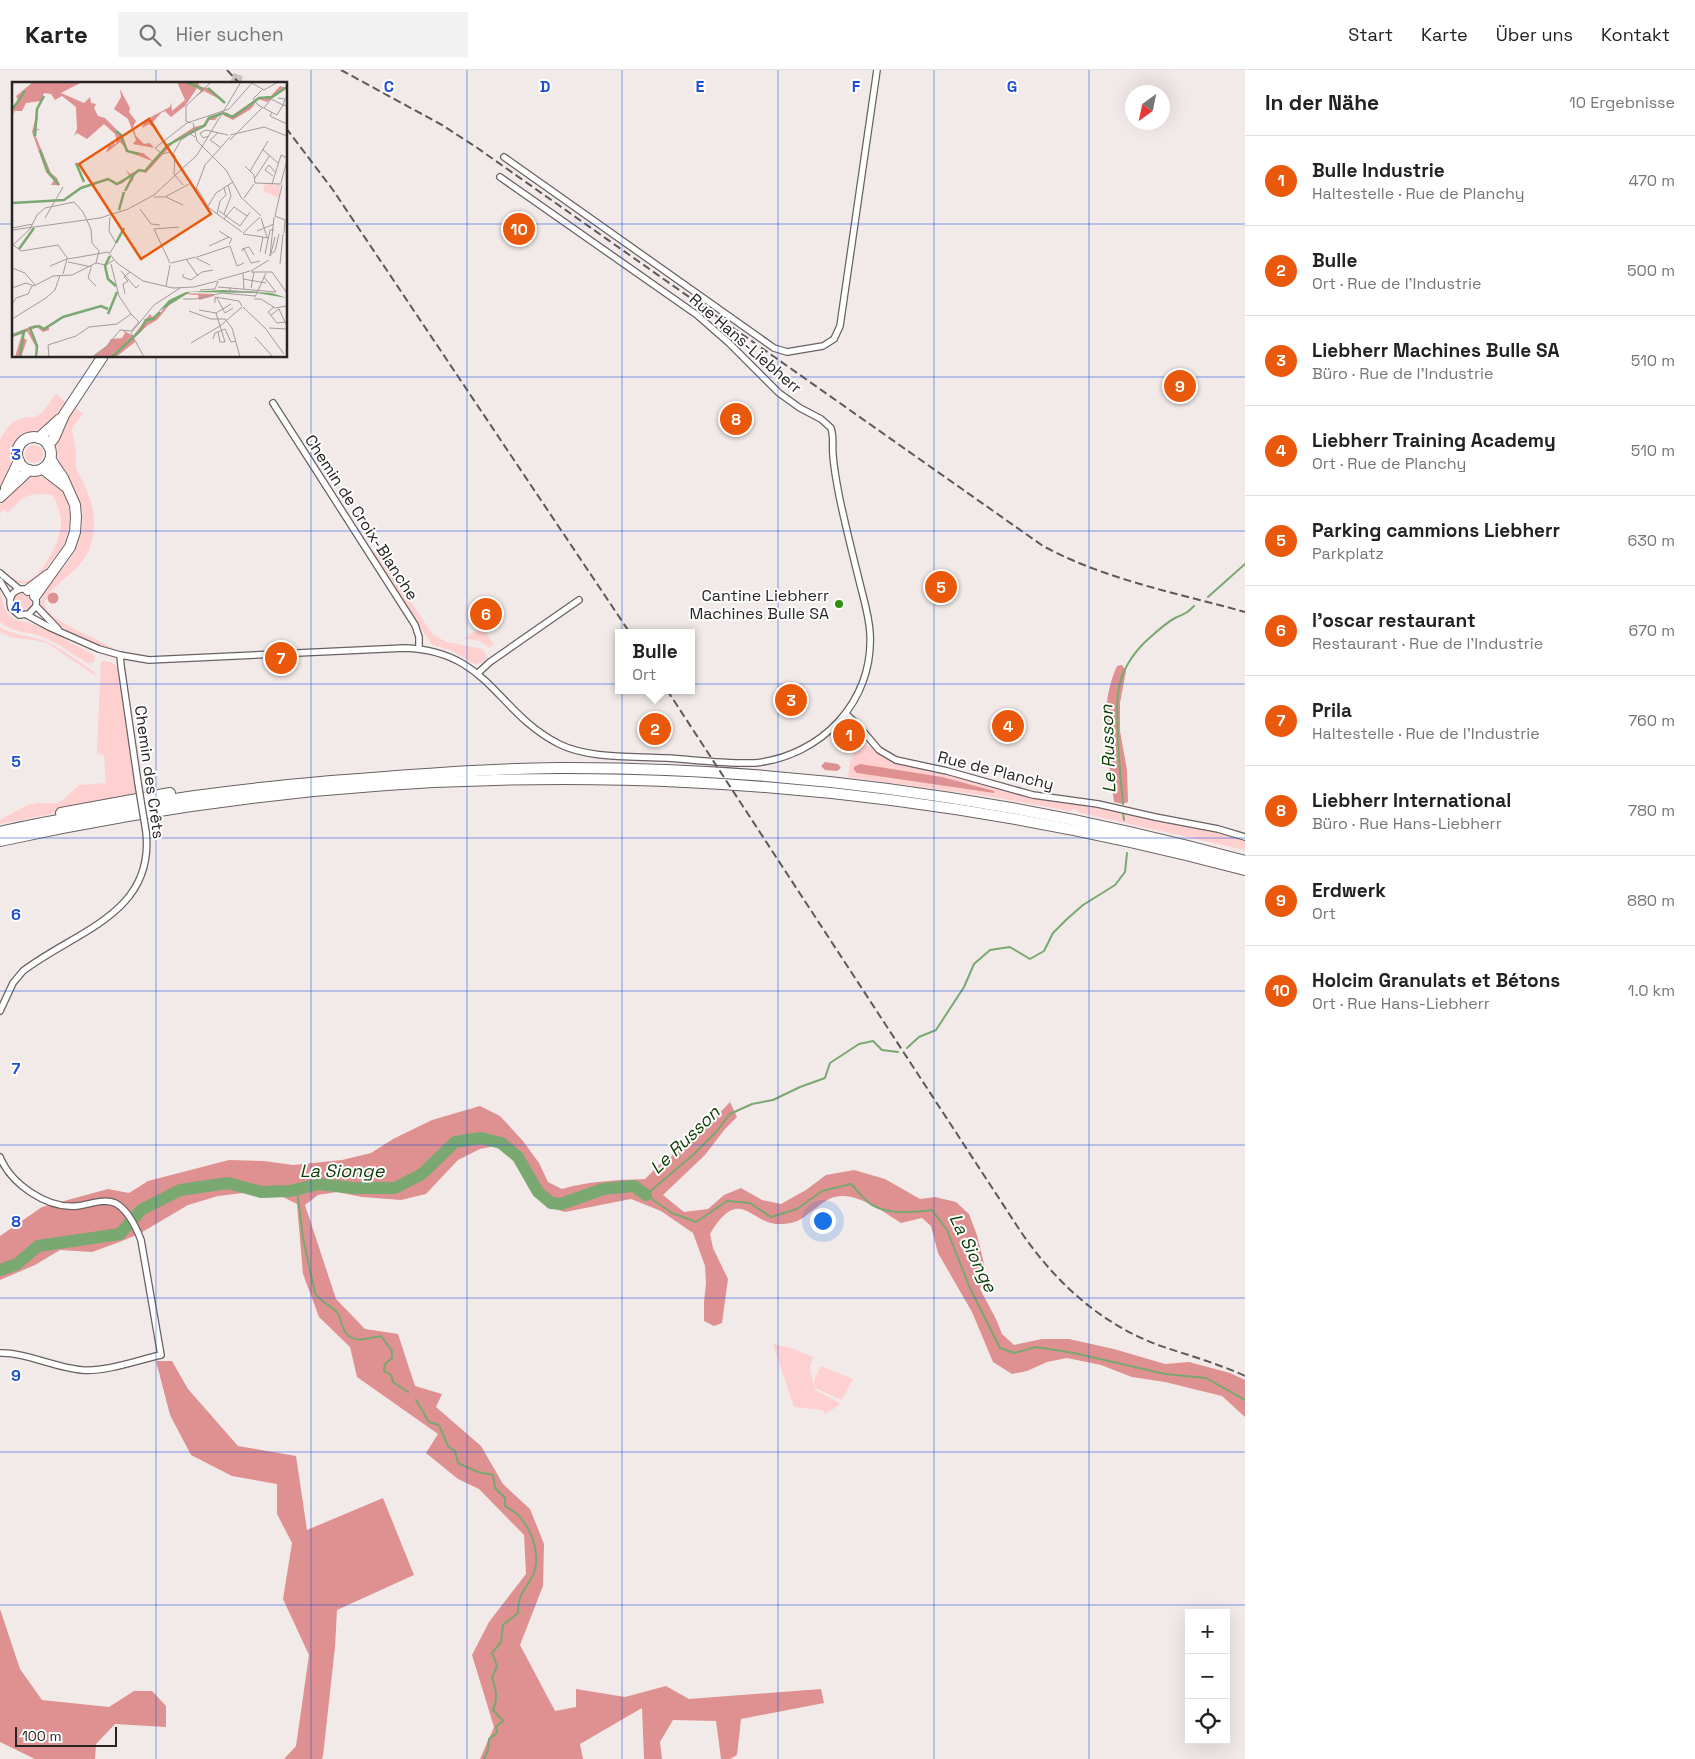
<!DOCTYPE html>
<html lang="de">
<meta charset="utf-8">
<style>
body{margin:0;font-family:"Space Grotesk",sans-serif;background:#f2f2f2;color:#222}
.controls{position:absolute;right:15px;bottom:15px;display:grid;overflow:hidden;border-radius:0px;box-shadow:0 5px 20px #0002}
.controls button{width:45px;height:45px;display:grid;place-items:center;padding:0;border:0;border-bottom:1px solid #e0e0e0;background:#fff;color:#222;font:25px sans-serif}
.compass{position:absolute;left:1125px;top:15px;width:45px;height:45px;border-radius:50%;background:#fff;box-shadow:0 5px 20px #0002;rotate:213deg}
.scale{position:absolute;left:15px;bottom:12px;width:102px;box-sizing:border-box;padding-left:5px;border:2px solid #272423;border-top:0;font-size:14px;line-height:18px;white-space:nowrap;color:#272423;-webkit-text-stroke:4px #fff;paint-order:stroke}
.you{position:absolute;left:822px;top:1150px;width:18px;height:18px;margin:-12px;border:4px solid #fff;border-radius:50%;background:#1a73e8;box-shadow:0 0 0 8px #1a73e833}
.badge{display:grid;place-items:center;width:32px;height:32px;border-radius:50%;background:#ea580c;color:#fff;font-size:16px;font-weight:700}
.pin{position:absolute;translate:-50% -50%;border:2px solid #fff;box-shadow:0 1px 5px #0006}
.popup{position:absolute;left:615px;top:559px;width:80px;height:65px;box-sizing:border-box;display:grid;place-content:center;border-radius:0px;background:#fff;filter:drop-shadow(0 1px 4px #0005);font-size:16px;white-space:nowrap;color:#767676}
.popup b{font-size:19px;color:#222}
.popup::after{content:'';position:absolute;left:50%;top:100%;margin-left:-10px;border:10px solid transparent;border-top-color:#fff}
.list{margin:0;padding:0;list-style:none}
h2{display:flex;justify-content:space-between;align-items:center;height:65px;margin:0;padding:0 20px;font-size:21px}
h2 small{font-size:16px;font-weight:400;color:#767676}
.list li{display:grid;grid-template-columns:32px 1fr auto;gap:15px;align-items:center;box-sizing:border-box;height:90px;padding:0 20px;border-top:1px solid #e0e0e0}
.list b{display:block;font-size:19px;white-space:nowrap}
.list p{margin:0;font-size:16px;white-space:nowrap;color:#767676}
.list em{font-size:16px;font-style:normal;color:#767676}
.icon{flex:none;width:28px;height:28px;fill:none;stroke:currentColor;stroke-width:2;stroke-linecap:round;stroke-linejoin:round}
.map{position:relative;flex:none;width:1245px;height:1689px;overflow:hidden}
header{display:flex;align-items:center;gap:30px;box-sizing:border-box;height:70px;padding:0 25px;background:#fff;border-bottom:1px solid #e0e0e0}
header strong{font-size:24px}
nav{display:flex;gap:28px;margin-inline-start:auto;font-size:18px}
.search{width:350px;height:45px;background:#f2f2f2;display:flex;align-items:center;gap:12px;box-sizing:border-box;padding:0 18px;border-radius:0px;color:#767676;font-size:19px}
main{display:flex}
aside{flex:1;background:#fff}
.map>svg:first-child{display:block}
</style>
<header>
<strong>Karte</strong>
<div class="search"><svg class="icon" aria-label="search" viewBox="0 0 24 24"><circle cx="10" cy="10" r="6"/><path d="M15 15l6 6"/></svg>Hier suchen</div>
<nav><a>Start</a><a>Karte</a><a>Über uns</a><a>Kontakt</a></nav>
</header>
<main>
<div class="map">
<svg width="1245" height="1689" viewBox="0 0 1245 1689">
<rect width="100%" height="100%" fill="#f2eae9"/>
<g fill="#fed0cf">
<path d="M56,324L66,332C59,341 52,352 42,358C33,363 24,362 17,370C10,379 13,390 9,400C7,406 3,412 0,418V370L5,361L13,352L26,347H35L42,343Z"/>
<path d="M75,338L83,343L72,359C73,366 75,374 76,381C76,388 75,394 77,400C80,407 85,414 87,421C95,440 97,460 89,480C79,502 60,509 48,525C45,528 44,532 45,536C49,551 100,570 115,579C96,576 48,556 42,536C38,517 59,505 68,492C75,482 81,469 82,457C84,442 79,426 71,413C63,398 52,386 58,368C61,357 68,348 75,338Z"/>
<circle cx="34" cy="384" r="9"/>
<path d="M34,406C68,408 76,444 65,471C61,481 53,489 47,497C43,503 37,510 30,513C23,515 17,512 11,509L12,507C17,510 21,512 27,511C41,507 58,475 60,461C62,453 61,445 58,438C57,434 55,427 51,425C48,423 43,424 40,424C22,425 19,431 8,443L4,439L0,444V435L25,409Z"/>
<polygon points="375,479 433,565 447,572 482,579 486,584 486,590 481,593 475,594 450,580 432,575 373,484"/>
<path d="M0,520L5,540L10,546L16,550L42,556L73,574L93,584L95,586L94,592L91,593H87C73,584 60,575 45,568C30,561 13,564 0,552Z"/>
<circle cx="22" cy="532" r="9"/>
<path d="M474,546L494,574L489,578C482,569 474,570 463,569L477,560L470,549Z"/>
<path d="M0,557C13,565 27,565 42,570C59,576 74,589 90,599L95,603L96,606L47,573L34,570L13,568L0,562Z"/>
<path d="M101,591C108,591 114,592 118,598L132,686L136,727L0,754V750L27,735L39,733H57L63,730L79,715L106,713L104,685L97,684V678Z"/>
<path d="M864,675L870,677L892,692L975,711L1018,725L1101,738L1231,765L1245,771V780L1081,743L1074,739L1069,741L987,726L848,707C850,694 850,680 864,675Z"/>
<polygon points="773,1274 791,1278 813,1287 810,1298 815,1320 840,1333 835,1338 825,1344 823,1340 794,1337"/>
<polygon points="821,1296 853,1309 842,1330 815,1318 814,1310"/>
</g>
<g fill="#de9190">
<circle cx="53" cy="528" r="5.5"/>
<path d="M1122,595L1126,601L1120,633V661L1127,700L1128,732L1123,734L1114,732C1109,688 1097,639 1117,596Z"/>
<polygon points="825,692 838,694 841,698 837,701 825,700 821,696"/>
<polygon points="860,694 942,707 994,721 994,723 857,703 854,700 854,697"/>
<path d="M730,1032L737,1047L725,1059L705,1085L663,1125L684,1142L708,1139L724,1125L741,1118L762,1130L781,1134L806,1120L826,1105L854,1100L885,1109L920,1129L935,1127L956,1132L969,1144L977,1165L985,1198L980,1219L996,1249L1002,1264L1014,1275L1042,1269H1069L1114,1279L1165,1294L1189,1292L1230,1303L1245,1310V1347L1222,1326L1165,1312L1132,1307L1101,1295L1067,1288L1047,1292L1027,1301L1012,1304L993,1292L972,1242L938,1183L931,1156L922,1148L901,1153C885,1143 856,1121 835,1127C829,1128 821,1134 816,1138C802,1148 800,1153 782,1154C751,1157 741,1112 710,1164L713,1178L728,1209L722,1253L714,1256L704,1251V1232L706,1213L705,1196L693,1163L661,1141L631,1129L565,1142L548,1137L527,1110L512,1082L495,1076L480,1079L458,1090L426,1124L401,1130L362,1127L337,1122L318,1125L305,1135L336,1229L365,1259L398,1264L415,1316L442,1324L436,1337L481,1376L503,1414L530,1439L544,1474L543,1516L520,1575L555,1641L576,1637V1619L625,1627L666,1616L689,1629L821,1619L824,1633L741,1649L737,1685L730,1689H721L716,1651L673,1650L660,1672L662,1689H644L642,1638L580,1674L583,1689H480L494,1657L472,1585L489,1552L526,1504L524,1465L479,1419L458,1409L426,1383L438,1364L357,1307L350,1277L319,1247L303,1204L297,1134L283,1127L243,1123L218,1126L188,1135L139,1164L117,1173L92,1182L60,1180L35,1195L0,1210V1166L42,1137L108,1119L129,1123L148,1111L229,1090L264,1091L293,1095L342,1090L371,1083L393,1069L432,1050L480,1036L500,1046L523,1071L539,1093L548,1112L562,1119C589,1111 617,1110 645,1109L662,1092L691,1073Z"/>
<polygon points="156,1291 172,1291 188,1319 238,1376 296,1386 307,1460 383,1428 414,1505 337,1540 335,1577 323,1686 322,1689 284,1689 296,1676 309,1585 283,1529 292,1473 277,1444 277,1414 232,1406 191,1385 170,1345"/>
<polygon points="0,1539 20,1599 42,1630 109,1637 134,1621 152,1621 166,1636 166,1657 115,1654 96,1674 95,1689 35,1689 0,1672"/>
</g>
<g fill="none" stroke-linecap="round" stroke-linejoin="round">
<g stroke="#79a870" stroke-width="2">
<polyline points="1208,527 1245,494"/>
<path d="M1123,734C1121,711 1118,688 1118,665C1116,626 1115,602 1145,572C1154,564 1164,554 1175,548C1185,543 1185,545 1194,536"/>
<polyline points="1123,743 1124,750"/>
<polyline points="907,978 919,967 936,960 964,917 974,894 990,880 1010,877 1030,889 1044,881 1053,863 1067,849 1083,835 1115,815 1125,802 1127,783"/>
<path d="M898,982L882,980L873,971L859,974L830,993L825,1008L800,1017L773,1030L752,1034L730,1044L716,1062L694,1084L646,1125L672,1143L696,1152L727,1131L750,1133L771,1147L797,1139L822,1121L851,1114C858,1121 865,1132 874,1136C892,1145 913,1142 932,1140L947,1160L970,1218L1000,1278L1014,1283L1036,1277L1074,1283L1165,1304L1206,1308L1245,1330"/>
<path d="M297,1119L303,1168L315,1223C321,1232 328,1234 336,1241C340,1245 340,1250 342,1255C349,1276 365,1269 381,1266L392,1281V1288L385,1294L384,1301L391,1305L393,1312L408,1322"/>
<path d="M416,1330L429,1352L439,1355L448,1376L455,1381L458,1393L478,1402L493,1405L495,1418L505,1428V1436C510,1439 517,1443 521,1448C533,1463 542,1489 532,1507C524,1522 518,1524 518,1543L503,1555L501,1572L492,1583L497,1596L492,1608C496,1618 498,1630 493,1640L503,1651L496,1657L497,1663L489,1669L488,1680L484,1689"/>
</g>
<polyline stroke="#79a870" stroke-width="12" points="0,1200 17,1194 38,1176 120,1164 141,1140 180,1120 228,1113 261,1122 290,1121 319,1114 353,1118 395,1118 422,1104 455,1072 481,1068 501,1073 518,1087 538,1122 551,1133 561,1134 603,1119 634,1116 646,1125"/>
<polyline stroke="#c9c2c1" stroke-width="10" stroke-dasharray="10 5" stroke-linecap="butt" points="235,14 240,0"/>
<g stroke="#696161" stroke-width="8">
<g id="street">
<polyline points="504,87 774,278 787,282 823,276 834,269 840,256 877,0"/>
<polyline points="273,333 415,555 419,567 419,578"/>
<polyline points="0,503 19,519"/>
<polyline points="0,511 10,528"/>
<path d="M36,536L29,544L19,545L11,538C4,514 40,512 36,536L58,559"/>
<path d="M27,545L49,557L99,579L120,585L149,590L405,578C489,581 496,642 559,674C589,689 634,686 667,688C696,690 725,694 755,693C821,686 874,632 870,563C869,546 864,530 860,514C853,486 846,458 840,430C837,415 834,400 833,385C832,376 834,367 831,358L821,349L800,338L779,323L729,273L697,245L500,107"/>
<polyline points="120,585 121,596 138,713"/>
<polyline points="478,603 490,592 579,530"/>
<polyline points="846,644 857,654 879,680 896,690 947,701 1033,725 1098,734 1155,747 1218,759 1245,767"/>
<path d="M0,941L13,913L23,901C75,861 155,844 146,762"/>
<path d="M0,1087C11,1114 47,1139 77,1136C88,1135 104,1128 115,1133C127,1139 136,1157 141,1170L161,1285C138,1290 106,1302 82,1300C55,1298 25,1282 0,1283"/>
</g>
</g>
<g stroke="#696161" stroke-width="12">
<g id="highway">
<circle cx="34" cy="384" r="17"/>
<polyline points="39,368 60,349"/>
<polyline points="48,375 54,368 64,345 103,286"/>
<polyline points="43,399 65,416"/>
<polyline points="6,418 19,391"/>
<polyline points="0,427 29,400"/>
<polyline points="28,520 48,505"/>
<polyline points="35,526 70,477 75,462 76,447 75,435 63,408 51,390"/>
<polyline points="61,743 170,723"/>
<path d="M0,762C29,755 58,750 87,745C114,740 141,734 168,730C222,721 276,716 331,711C406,705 482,699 558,698C789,697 1022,730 1245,791"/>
<path d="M0,771C416,679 834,690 1245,800"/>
</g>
</g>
<use href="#street" stroke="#fff" stroke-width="5.5"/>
<use href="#highway" stroke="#fff" stroke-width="10"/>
<g stroke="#5e5958" stroke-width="2" stroke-dasharray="8 4" stroke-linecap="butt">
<polyline points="227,0 240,14"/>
<path d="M341,0L442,55L476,77L1043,476C1106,510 1177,523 1245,542"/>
<polyline points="286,58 333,120 630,563"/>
<path d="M667,620L1021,1162C1056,1213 1100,1253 1158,1275C1187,1285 1217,1293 1245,1306"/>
</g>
<g stroke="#696161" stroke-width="8" stroke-linecap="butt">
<polyline id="street-bridge" points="138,713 146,762"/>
</g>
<use href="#street-bridge" stroke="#fff" stroke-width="5.5"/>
</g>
<path fill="none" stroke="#1d4ed8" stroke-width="1" stroke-opacity="0.55" d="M156,0V14M311,0V1689M467,0V1689M622,0V1689M778,0V1689M934,0V1689M1089,0V1689M0,154H14M286,154H1245M156,286V1689M0,307H1245M0,461H1245M0,614H1245M0,768H1245M0,921H1245M0,1075H1245M0,1228H1245M0,1382H1245M0,1535H1245"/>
<circle fill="#2c9111" stroke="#fff" stroke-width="2" cx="839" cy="534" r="5"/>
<g text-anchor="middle" stroke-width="4" stroke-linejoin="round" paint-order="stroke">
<g font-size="16" fill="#272423" stroke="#fff">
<text transform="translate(746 273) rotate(41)" y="6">Rue Hans-Liebherr</text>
<text transform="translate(362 447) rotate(57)" y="6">Chemin de Croix-Blanche</text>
<text transform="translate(996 700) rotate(14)" y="6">Rue de Planchy</text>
<text transform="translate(150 702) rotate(82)" y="6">Chemin des Crêts</text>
</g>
<g font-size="16" fill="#272423" stroke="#fff" text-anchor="end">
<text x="829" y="531">Cantine Liebherr<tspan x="829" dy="18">Machines Bulle SA</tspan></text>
</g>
<g font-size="18" font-style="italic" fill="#0d3d03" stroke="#fff">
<text transform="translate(1108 679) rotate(-92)" y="6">Le Russon</text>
<text transform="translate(685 1070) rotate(-44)" y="6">Le Russon</text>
<text x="342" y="1107">La Sionge</text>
<text transform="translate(973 1183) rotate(64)" y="6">La Sionge</text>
</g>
</g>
<g transform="translate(12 12)">
<rect width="275" height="275" fill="#f2eae9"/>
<path d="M253,102H261L263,107V102L268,103L267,116L251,109Z" fill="#fed0cf"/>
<path d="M21,0H70L49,11L72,21L78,15L79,21L84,22L82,26L86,34L93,36L110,53L116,69L131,71L141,79L162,58L182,45L191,43L196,35L209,31L203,38H196L193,45L162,60L134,91L127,89L122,93L120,101L119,93L111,101L104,103L96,97L76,104L95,96L105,101L110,100L117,93L113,87L118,92L127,88L132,90L140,79L117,70L108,60L94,71L97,63L101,64L99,58L103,63L105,59L103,52L92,42L75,57L65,51L62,54L65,47L64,25L50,14L43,18L39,12L32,11L29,19L14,21L10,29H3L0,33L6,18L4,14ZM165,0H186L188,5L197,6L211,19L192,9L183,15L189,9L185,6L173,24L159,35L153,29L149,31L141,40L146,48L137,42L130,46L133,38L158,25L159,20L160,29L173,18ZM268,4L275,6L255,20L246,17L239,27L221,38L211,33L214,30L219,34L246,16L259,14ZM108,7L118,26L117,30L124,39L121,45L124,54L132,62L138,61L142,66L121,62L124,58L116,37L102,27L109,15ZM25,31L26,35L23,47H28L22,50L39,91L45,96L48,103H39L42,98L34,90L20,50ZM173,211L202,212V214L187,218L186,213L173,212L164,219L159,221L145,238L136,243L122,256L123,260L104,275H80L95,264L99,257L110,256L113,251L111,248L121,254L138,232L140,235L148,231L159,219ZM23,243L27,244L31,247L37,244V248L31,250L25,245L17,248L26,264L24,275V265L15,249L12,250L11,256L15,258L9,275H3L10,252L0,254V252Z" fill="#de9190"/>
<path d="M211,208L260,211L275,216L244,211L178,210L146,230L157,218L174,210Z" fill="#79a870"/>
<path fill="none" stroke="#79a870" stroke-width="2.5" d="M174,0L191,7M196,6L213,21M0,28L13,9M104,49L109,53L115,69L127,72M23,54L25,27L32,14M28,68L36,90L47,103M64,81L72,100M122,92L127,88L133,89L156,63L193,43L197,36L211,31L221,35L247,16L260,15L275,5M113,109L122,92M0,121L52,118L69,106L96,97L105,102L122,92M107,128L112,110M104,161L112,146M7,167L22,146M98,174L93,184L96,197L104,204M96,232L105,210M0,254L15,248M8,275L12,249M24,275L25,264L18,246L27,244L32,247L51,235L89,224L96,227M100,275L128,249L134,238L141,237L148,230"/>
<path fill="none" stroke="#a19b9a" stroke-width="1" d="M240,1L252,8L266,0M250,8L241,17L246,23L265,33L271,23L275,24M252,26L259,17L271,23L273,17L266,16M260,30L258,34L275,42M179,41L174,39V24L199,0M181,41L185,59L214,88L230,117M206,51L198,58L208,65M218,53L252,45L275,54M197,54L191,56L188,51L194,48L216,53M218,58L250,26M250,67L266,81M161,72L169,58L178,52L183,55M233,84L242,93L243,101M238,89L256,59M261,94L253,88L257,83L263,90M243,96L258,73M243,101L269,102M269,101L275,78M260,102L269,73L275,76M171,103L162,92L163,74L158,70L150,72L143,66L175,41L217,27L241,0M179,103L186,108L197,126L230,150M183,110L193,83L218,55M142,115H153L177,102M154,115L171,123M232,116L242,102M231,117L249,134M196,124L204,111L221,100M128,127L139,142L148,143M207,129L228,144M205,132L208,119L214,113L212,106M212,132L219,114L216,103M263,134L270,103M263,134L273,138L272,151M33,136L51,105M249,136L255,155M212,137L222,125L235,134M228,144L238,130M0,146L21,142M0,148L88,136L116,127L142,113L185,73L229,0M207,149L220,157L217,162M245,149L262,142M231,151L248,135M231,152L257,156M0,162L9,169L46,163L56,177L96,170L105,181L131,199L161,206L182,205L205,199M1,163L18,147L25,133L33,126L62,120L71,130L79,147L80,161L87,169L84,181M197,164L217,155M218,164L225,184L232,181M230,167L237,165L242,173M229,169L232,167L239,181L248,179M248,170L251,155M98,171L104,161L97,149L98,135M259,171L263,155M253,172L258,148H262M257,174L263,169L267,152M258,174L262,135M185,175L218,164M184,176L198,183M174,177L186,194M56,180L80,185M158,181L142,147L167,145M159,181L184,175M99,182L107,214L119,232M268,182L271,152M38,184L55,177L51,192M0,186L13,191L23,203M79,186L76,196L84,204M109,189L124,206L127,203M239,189L257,178M239,190H260L275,211M231,191L232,208M171,192V195L179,198L190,190L201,188M252,195L264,210M231,197L254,201M206,198L238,189M154,204L158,183M206,205L264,210M218,205V209L245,210M0,206L14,201L22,204L41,194L60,193L84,181L94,183L102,178M239,206L242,190M188,208L203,207L206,199M113,212L111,202L116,199L112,195L118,190M243,215L254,191M205,216L213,231L221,226M171,217H183L210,211L243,214M242,217H249L263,226L275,224M203,221V215L227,219L230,224M0,222L4,216L16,212L20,204M231,225L253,246L272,272M262,225L256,230L265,241L273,240L275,244M187,228L204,231M177,229L199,237H213M204,231L213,260H208L206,250M204,231L219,222M259,233L267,227L273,240M0,237L34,216L43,208L48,193M213,237L220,246L228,275M208,244L230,225M257,246L275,247M243,255L261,275M201,257L203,251L213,247L219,260L224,259M179,261L208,244M37,275L36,263L64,254L77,245L105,242L119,232L127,240M80,275L95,264L108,248L119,249L127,240M132,275L119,251L142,223L168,206"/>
<path fill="#e8590c" fill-opacity="0.15" stroke="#e8590c" stroke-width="2.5" d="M137,37L199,132L129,177L67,82Z"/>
<rect width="275" height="275" fill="none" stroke="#272423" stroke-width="2.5"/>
</g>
<g font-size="16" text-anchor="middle" font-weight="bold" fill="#1d4ed8" stroke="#fff" stroke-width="4" stroke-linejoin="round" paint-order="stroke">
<text x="389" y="22">C</text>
<text x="545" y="22">D</text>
<text x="700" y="22">E</text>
<text x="856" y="22">F</text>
<text x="1012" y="22">G</text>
<text x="16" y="390">3</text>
<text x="16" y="543">4</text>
<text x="16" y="697">5</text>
<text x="16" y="850">6</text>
<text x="16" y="1004">7</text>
<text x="16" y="1157">8</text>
<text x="16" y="1311">9</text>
</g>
</svg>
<div class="controls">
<button>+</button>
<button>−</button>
<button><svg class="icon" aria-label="locate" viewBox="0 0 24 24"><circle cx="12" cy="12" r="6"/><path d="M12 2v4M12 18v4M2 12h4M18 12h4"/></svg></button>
</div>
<svg class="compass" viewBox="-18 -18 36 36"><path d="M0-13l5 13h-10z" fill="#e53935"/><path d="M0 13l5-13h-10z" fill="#767676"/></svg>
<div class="scale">100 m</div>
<div class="you"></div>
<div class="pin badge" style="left:849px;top:665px">1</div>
<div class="pin badge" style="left:655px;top:659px">2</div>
<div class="popup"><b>Bulle</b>Ort</div>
<div class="pin badge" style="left:791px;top:630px">3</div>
<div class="pin badge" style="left:1008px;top:656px">4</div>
<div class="pin badge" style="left:941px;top:517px">5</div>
<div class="pin badge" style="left:486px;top:544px">6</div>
<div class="pin badge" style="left:281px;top:588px">7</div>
<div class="pin badge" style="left:736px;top:349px">8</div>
<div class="pin badge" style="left:1180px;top:316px">9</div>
<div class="pin badge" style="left:519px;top:159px">10</div>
</div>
<aside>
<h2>In der Nähe<small>10 Ergebnisse</small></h2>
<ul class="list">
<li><span class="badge">1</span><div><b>Bulle Industrie</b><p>Haltestelle · Rue de Planchy</p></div><em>470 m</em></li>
<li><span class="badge">2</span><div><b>Bulle</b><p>Ort · Rue de l'Industrie</p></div><em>500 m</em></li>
<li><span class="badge">3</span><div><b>Liebherr Machines Bulle SA</b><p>Büro · Rue de l'Industrie</p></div><em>510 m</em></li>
<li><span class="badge">4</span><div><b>Liebherr Training Academy</b><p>Ort · Rue de Planchy</p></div><em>510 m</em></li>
<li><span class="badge">5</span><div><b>Parking cammions Liebherr</b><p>Parkplatz</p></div><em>630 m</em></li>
<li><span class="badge">6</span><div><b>l’oscar restaurant</b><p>Restaurant · Rue de l'Industrie</p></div><em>670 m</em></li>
<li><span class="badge">7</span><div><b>Prila</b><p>Haltestelle · Rue de l'Industrie</p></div><em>760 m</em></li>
<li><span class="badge">8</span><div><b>Liebherr International</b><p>Büro · Rue Hans-Liebherr</p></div><em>780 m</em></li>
<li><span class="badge">9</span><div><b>Erdwerk</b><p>Ort</p></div><em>880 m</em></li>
<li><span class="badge">10</span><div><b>Holcim Granulats et Bétons</b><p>Ort · Rue Hans-Liebherr</p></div><em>1.0 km</em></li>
</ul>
</aside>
</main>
